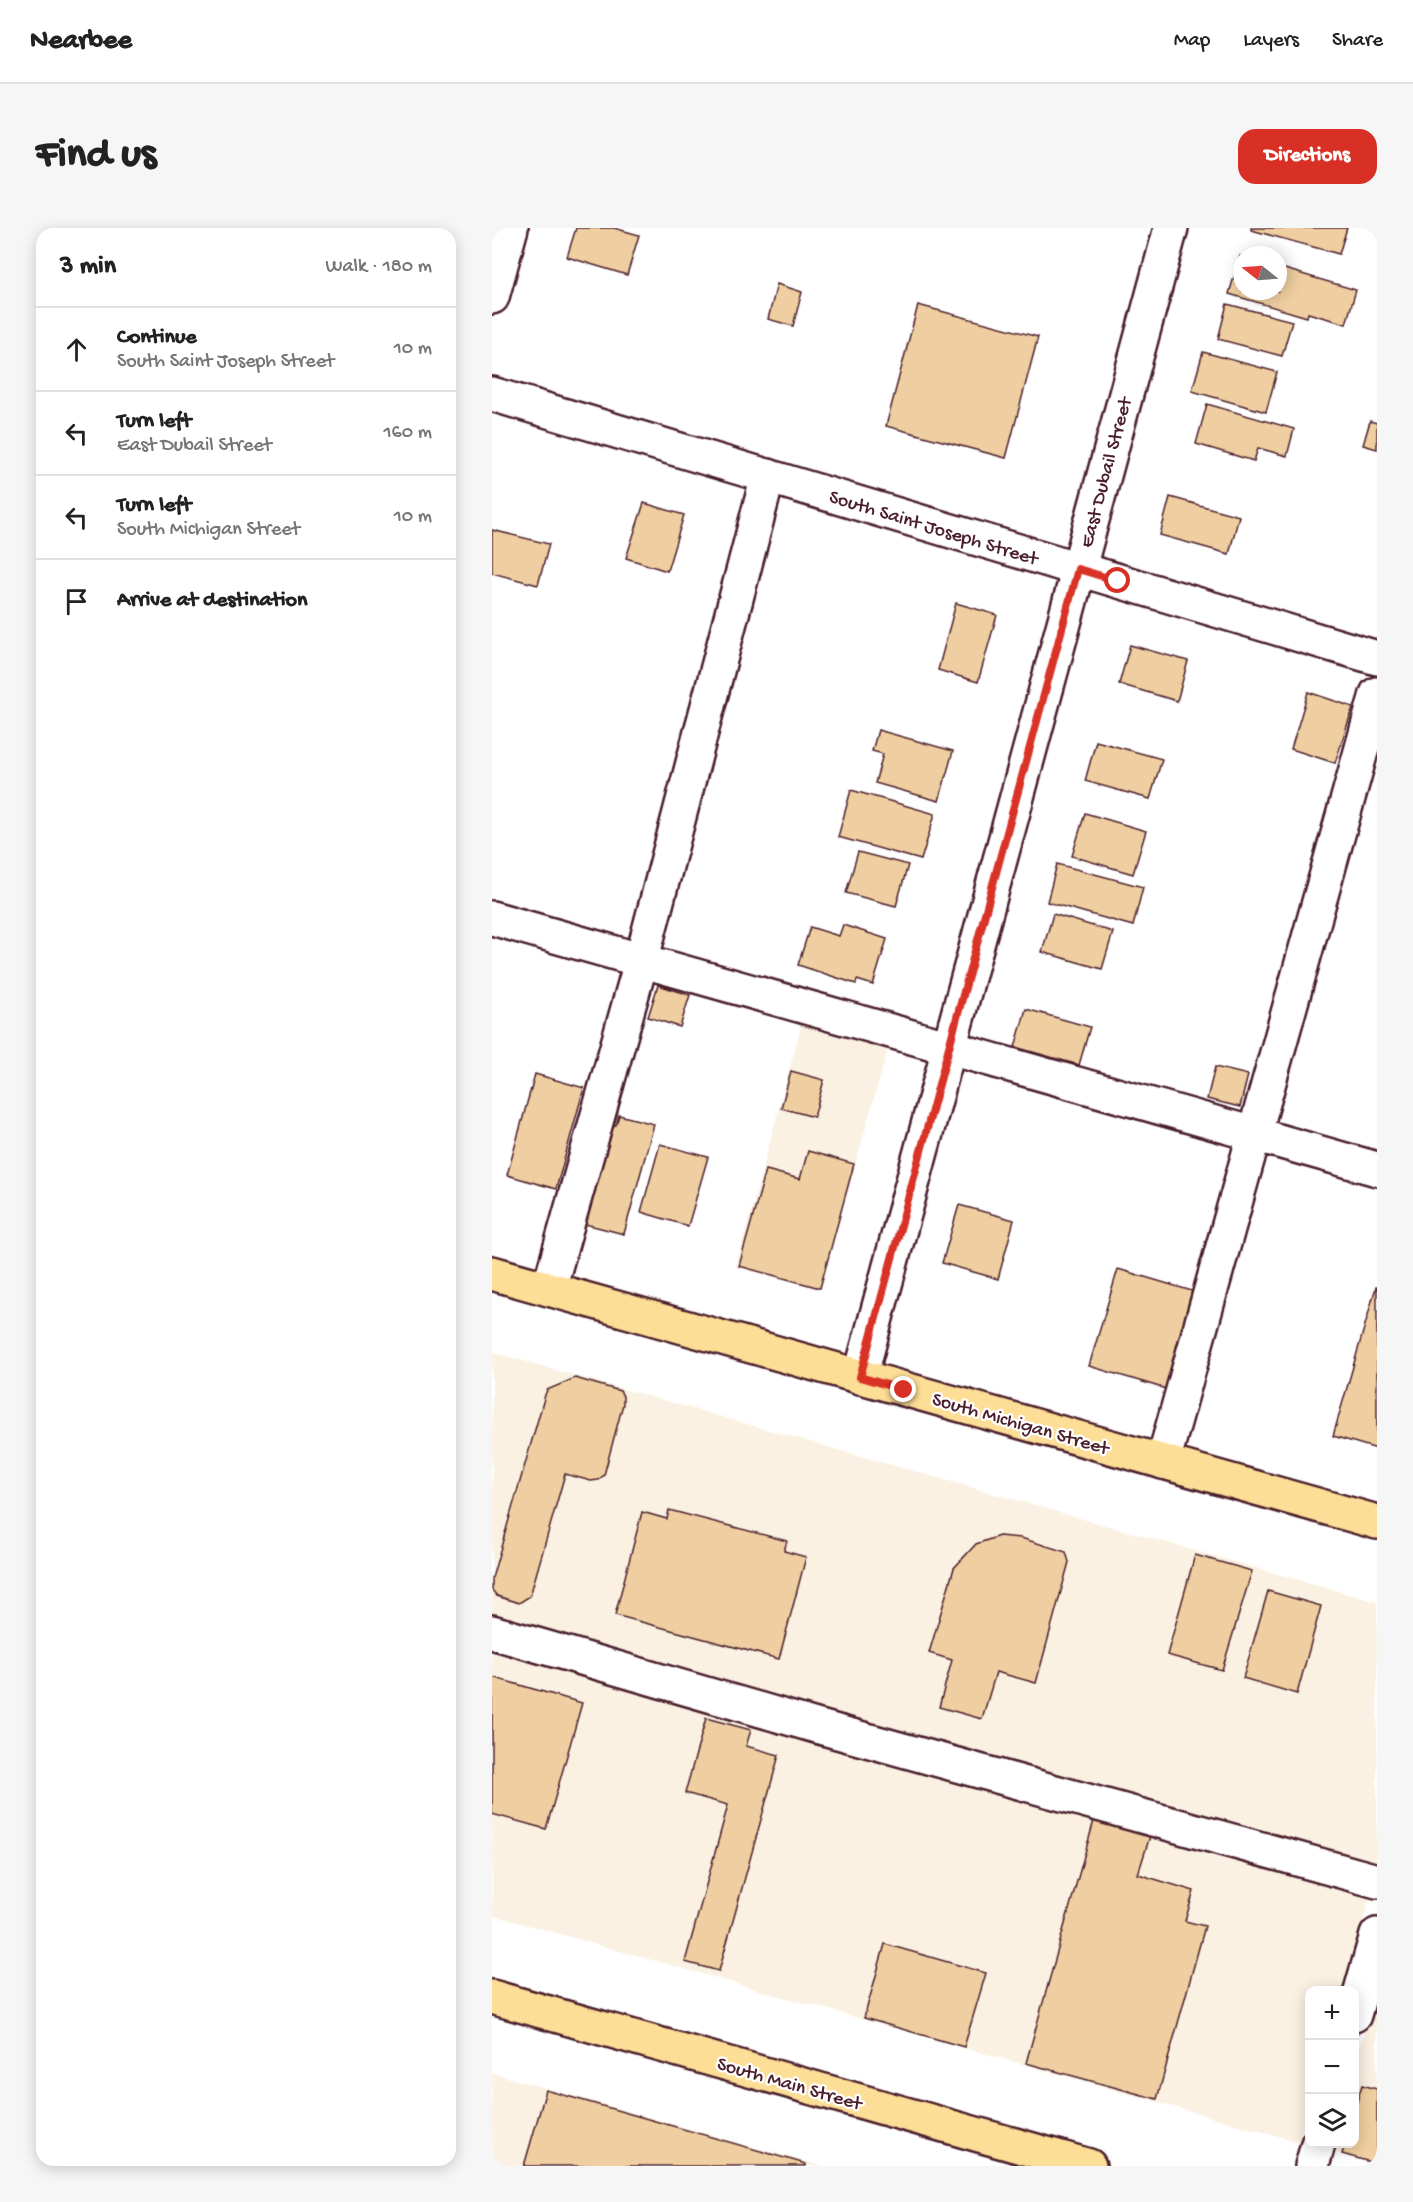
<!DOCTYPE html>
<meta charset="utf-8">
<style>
body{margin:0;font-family:"Gochi Hand",sans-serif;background:#f6f6f6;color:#222}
.controls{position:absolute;right:18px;bottom:18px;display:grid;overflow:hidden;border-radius:12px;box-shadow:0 3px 15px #0003}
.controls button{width:54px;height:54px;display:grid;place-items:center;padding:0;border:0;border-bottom:2px solid #e0e0e0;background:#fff;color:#222;font:30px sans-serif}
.compass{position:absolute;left:741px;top:18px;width:54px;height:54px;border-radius:50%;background:#fff;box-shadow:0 3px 15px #0003;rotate:287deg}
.stop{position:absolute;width:18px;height:18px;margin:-14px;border:4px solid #d93025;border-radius:50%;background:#fff}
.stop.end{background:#d93025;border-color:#fff;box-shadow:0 2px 6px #0008}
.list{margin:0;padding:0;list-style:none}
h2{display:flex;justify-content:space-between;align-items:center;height:78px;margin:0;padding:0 24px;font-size:26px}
h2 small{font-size:20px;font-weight:400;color:#767676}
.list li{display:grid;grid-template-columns:39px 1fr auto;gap:18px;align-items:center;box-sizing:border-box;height:84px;padding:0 24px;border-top:2px solid #e0e0e0}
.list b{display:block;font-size:22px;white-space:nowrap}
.list p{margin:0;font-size:20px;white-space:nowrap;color:#767676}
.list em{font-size:20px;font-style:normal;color:#767676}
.icon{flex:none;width:33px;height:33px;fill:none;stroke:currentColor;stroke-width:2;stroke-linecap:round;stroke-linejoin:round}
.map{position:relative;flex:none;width:885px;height:1938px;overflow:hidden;border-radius:18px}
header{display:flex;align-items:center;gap:36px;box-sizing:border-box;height:84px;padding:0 30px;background:#fff;border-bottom:2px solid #e0e0e0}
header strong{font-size:28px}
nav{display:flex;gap:33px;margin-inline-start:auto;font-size:21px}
.intro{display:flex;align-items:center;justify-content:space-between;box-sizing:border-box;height:144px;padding:0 36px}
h1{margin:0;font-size:42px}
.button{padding:15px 27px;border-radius:18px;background:#d93025;color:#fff;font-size:21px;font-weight:700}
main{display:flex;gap:36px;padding:0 36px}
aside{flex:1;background:#fff;border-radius:18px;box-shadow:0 3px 15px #0003}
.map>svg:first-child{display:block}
</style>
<header>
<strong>Nearbee</strong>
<nav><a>Map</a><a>Layers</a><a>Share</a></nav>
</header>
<div class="intro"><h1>Find us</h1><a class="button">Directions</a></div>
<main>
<aside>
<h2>3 min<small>Walk · 180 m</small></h2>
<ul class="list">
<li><svg class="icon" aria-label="ahead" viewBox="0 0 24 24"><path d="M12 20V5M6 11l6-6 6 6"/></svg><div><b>Continue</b><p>South Saint Joseph Street</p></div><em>10 m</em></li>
<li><svg class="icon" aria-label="left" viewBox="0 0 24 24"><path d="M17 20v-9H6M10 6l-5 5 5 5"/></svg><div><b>Turn left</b><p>East Dubail Street</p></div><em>160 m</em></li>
<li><svg class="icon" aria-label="left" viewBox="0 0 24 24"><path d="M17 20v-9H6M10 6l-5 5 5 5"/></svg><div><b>Turn left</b><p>South Michigan Street</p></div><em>10 m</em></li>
<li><svg class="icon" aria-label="arrive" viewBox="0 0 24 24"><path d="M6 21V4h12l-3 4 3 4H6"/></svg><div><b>Arrive at destination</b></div></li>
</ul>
</aside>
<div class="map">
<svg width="885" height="1938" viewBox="0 0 885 1938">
<rect width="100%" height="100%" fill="#fff"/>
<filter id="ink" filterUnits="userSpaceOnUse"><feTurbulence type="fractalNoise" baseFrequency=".0167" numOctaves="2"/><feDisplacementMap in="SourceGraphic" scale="12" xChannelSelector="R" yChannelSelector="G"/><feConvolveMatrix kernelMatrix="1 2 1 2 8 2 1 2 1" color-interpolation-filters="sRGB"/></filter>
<g filter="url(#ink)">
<g fill="#faf1e3">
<polygon points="311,791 398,814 328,1061 244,1039"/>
<polygon points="0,1124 885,1374 885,1644 0,1396"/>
<polygon points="0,1418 879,1665 851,1762 818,1762 817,1878 807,1914 0,1687"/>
<polygon points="885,1758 885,1936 839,1923 841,1916 862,1916 863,1838"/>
<polygon points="0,1845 330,1938 0,1938"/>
</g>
<g fill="#efcfa1" stroke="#4a1f2b" stroke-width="1.5">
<polygon points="84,0 122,0 147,7 135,47 75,29"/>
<polygon points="759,0 855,0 847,26 759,2"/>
<polygon points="748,28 750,29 750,63 786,63 786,39 864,62 854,96 816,85 815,89 737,66"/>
<polygon points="285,56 310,64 301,98 276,91"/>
<polygon points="735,76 800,93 790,128 726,111"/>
<polygon points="426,77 546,109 514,230 394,198"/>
<polygon points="711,124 785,144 774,184 700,163"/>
<polygon points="715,176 802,201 795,228 766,220 762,233 704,216"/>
<polygon points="878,193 885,195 885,221 871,217"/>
<polygon points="678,269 747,288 737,326 668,307"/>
<polygon points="152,275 192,287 175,343 134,330"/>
<polygon points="0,302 57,316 46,357 0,345"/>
<polygon points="464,375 505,387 486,454 446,442"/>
<polygon points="638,417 696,433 685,473 627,456"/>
<polygon points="816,464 861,479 843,535 799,521"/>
<polygon points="386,502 461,523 447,573 383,555 391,526 380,523"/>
<polygon points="604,513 670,531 658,571 593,553"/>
<polygon points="359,562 443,586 429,632 346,609"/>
<polygon points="593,585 654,603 641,646 580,628"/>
<polygon points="366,624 416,637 404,678 354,665"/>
<polygon points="565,636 651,659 641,698 555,674"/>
<polygon points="561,686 621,704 610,741 550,724"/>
<polygon points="351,697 395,711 381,757 365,752 364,756 306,737 318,699 347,708"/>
<polygon points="166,757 198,767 188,799 156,789"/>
<polygon points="534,781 598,799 587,837 523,819"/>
<polygon points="723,839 756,847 748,879 715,871"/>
<polygon points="299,843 332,852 322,889 289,880"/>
<polygon points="43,846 92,860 64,961 15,947"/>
<polygon points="127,887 162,896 132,1006 93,996 102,963 92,960 110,893 124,897"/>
<polygon points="168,916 216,929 196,998 149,984"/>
<polygon points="316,923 362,936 328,1060 247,1038 274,942 308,951"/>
<polygon points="467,977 522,992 506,1051 450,1035"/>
<polygon points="626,1041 710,1066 681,1163 597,1138"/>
<polygon points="884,1059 885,1059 885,1221 841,1208"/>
<polygon points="83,1150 128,1163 131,1168 131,1176 112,1247 106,1252 99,1253 73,1246 38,1368 27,1375 5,1368 0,1362 0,1350 53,1167 55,1162"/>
<polygon points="177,1282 295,1313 292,1323 314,1329 287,1431 123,1387 150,1284 175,1291"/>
<polygon points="507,1308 529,1310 574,1324 577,1334 544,1455 504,1444 490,1491 447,1479 460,1432 437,1425 462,1340 484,1316"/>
<polygon points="703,1327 760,1343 730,1442 675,1427"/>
<polygon points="776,1363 829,1378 805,1466 751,1450"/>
<polygon points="0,1449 90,1475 54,1601 0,1586"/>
<polygon points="214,1490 259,1502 254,1518 287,1527 227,1743 193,1734 236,1577 193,1565"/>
<polygon points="603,1589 659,1605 646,1646 702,1663 693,1693 713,1698 665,1871 534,1835"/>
<polygon points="393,1716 494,1745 472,1819 372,1790"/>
<polygon points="870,1857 885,1861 885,1936 850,1926 853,1916 862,1916 862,1883"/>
<polygon points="54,1862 314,1936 314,1938 32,1938"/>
</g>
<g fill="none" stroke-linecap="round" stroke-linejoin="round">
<g stroke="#4a1f2b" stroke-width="38">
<g id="minor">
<polyline points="0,69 19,0"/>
<polyline points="0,166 885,430"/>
<polyline points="0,690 885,941"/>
<polyline points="57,1061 149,734 276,248"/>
<polyline points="368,1149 679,0"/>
<polyline points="671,1234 885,466"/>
<polyline points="0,1404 324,1498 885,1653"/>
<polyline points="862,1787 885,1707"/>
<polyline points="820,1938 826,1916"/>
</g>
</g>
<g stroke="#4a1f2b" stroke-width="38">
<g id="major">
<polyline points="0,1045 885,1294"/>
<polyline points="0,1769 597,1938"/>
</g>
</g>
<use href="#minor" stroke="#fff" stroke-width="33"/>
<use href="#major" stroke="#fdde96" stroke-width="33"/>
</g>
</g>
<g fill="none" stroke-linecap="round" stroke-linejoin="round" filter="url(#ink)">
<polyline stroke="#d93025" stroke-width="8" points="412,1162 368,1149 586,341 626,353"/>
</g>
<g text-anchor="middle" stroke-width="4.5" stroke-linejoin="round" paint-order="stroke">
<g font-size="20" fill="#4a1f2b" stroke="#fff">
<text transform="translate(612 244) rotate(-75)" y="7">East Dubail Street</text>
<text transform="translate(442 298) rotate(17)" y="7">South Saint Joseph Street</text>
<text transform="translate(529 1194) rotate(16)" y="7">South Michigan Street</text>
<text transform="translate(298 1854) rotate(16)" y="7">South Main Street</text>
</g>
</g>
</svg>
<div class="controls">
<button>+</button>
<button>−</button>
<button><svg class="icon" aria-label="layers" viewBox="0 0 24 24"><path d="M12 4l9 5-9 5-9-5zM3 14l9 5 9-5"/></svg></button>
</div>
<svg class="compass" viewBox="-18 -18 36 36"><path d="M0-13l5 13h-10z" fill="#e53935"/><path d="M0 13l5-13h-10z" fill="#767676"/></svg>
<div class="stop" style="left:626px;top:353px"></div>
<div class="stop end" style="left:412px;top:1162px"></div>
</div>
</main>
